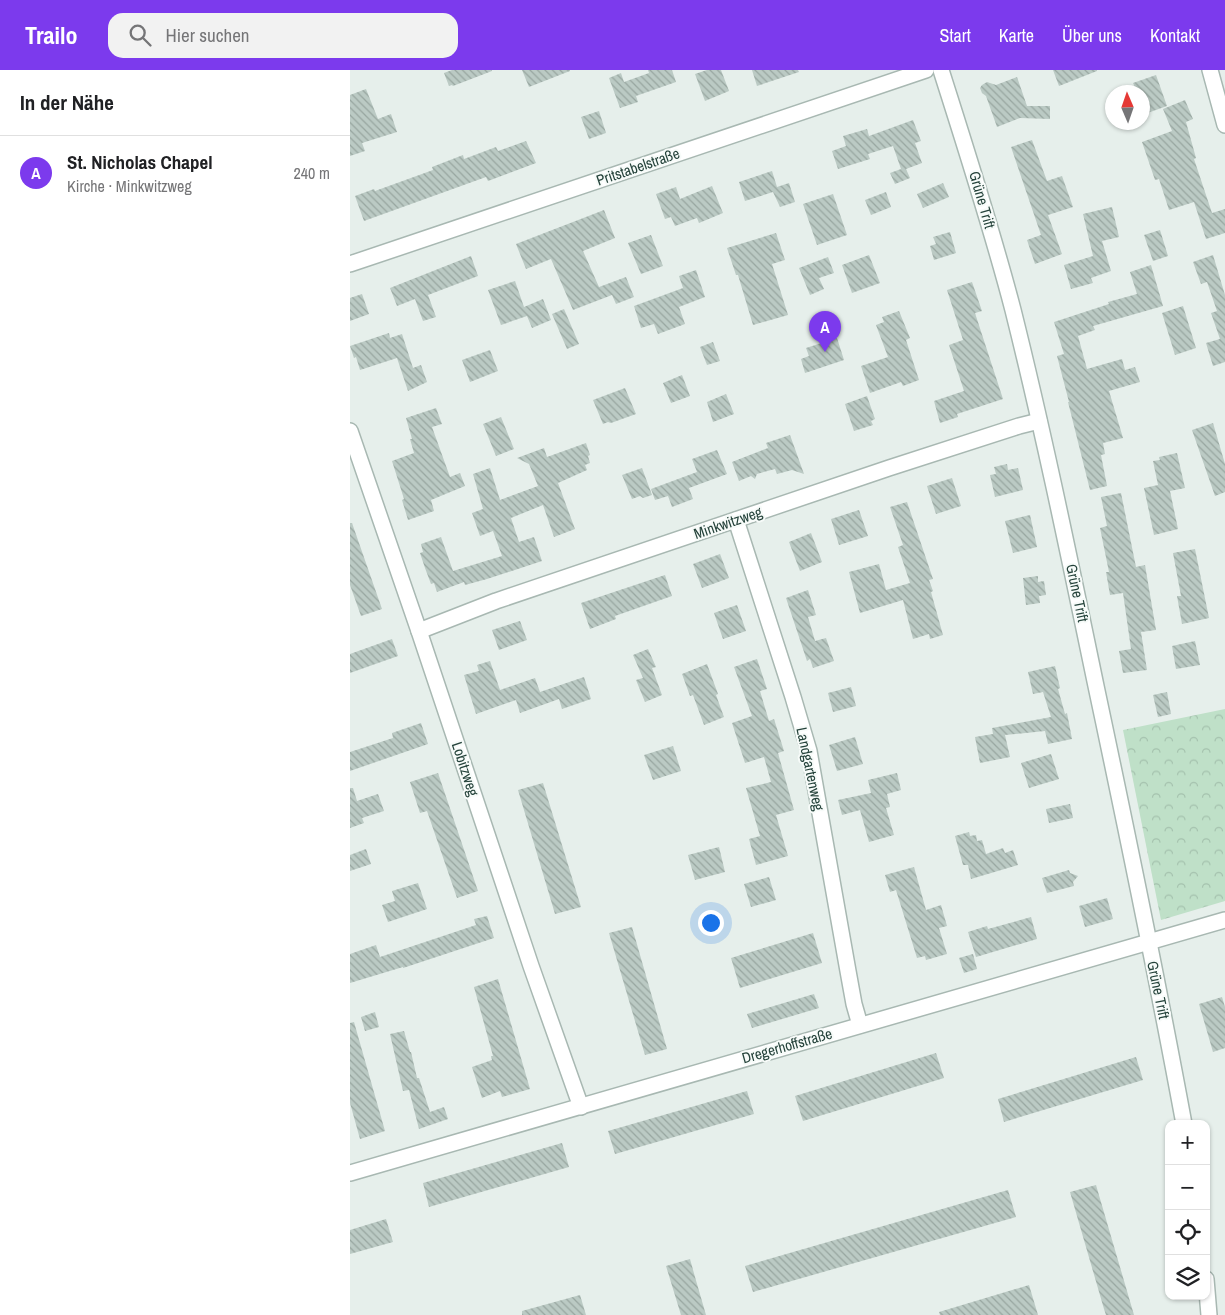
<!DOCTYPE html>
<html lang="de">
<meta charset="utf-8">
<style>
body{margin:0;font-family:"Archivo Narrow",sans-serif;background:#f2f2f2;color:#202124}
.controls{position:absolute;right:15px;bottom:15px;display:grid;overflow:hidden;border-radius:10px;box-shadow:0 1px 4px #0004}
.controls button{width:45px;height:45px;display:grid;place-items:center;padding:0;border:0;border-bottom:1px solid #e0e0e0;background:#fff;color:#202124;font:25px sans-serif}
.compass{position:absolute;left:755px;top:15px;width:45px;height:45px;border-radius:50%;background:#fff;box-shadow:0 1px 4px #0004;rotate:358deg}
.you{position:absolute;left:360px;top:852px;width:18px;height:18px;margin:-12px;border:4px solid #fff;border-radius:50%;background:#1a73e8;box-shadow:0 0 0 8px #1a73e833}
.badge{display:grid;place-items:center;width:32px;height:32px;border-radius:50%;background:#7c3aed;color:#fff;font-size:16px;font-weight:700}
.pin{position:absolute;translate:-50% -41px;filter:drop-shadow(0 1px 2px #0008)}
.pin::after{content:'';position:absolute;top:26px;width:18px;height:15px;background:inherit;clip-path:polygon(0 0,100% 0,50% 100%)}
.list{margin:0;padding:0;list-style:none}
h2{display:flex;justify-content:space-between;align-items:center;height:65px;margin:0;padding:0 20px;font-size:21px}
h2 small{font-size:16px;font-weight:400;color:#757577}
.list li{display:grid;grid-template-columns:32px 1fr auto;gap:15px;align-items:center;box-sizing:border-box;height:75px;padding:0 20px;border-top:1px solid #e0e0e0}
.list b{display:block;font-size:19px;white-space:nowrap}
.list p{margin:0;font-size:16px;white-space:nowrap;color:#757577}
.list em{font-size:16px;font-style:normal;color:#757577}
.icon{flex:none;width:28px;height:28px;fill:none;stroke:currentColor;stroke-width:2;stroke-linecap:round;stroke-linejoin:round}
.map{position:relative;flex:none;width:875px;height:1245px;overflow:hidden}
header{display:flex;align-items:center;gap:30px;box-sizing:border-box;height:70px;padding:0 25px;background:#7c3aed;color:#fff}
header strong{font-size:24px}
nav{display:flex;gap:28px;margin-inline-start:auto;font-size:18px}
.search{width:350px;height:45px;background:#f2f2f2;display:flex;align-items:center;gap:12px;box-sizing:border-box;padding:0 18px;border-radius:15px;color:#757577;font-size:19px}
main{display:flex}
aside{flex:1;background:#fff}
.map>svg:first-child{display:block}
</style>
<header>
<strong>Trailo</strong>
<div class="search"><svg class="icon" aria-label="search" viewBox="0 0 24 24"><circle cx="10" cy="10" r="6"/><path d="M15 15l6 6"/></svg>Hier suchen</div>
<nav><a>Start</a><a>Karte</a><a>Über uns</a><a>Kontakt</a></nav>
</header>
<main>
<aside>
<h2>In der Nähe<small></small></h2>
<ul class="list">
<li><span class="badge">A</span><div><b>St. Nicholas Chapel</b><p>Kirche · Minkwitzweg</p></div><em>240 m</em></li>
</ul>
</aside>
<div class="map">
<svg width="875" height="1245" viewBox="0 0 875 1245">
<defs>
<pattern id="park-crowns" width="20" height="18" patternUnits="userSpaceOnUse" patternTransform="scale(1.25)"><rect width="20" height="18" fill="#bfe0c8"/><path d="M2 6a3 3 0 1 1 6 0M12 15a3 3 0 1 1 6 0" fill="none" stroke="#a4c1ad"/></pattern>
<pattern id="building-back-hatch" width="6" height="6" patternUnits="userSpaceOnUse" patternTransform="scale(1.25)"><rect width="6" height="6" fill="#bbcac4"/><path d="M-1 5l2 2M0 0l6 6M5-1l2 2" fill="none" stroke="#98a6a0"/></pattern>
</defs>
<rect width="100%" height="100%" fill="#e6efeb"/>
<polygon fill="url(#park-crowns)" points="875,639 875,831 811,850 773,660"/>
<g fill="url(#building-back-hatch)">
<polygon points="102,0 142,0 142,1 103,16 102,15 99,16 94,3"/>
<polygon points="172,0 220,0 220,1 179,17"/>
<polygon points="298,0 322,0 326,12 286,26 288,32 270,38 259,8 271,3 274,12 299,3"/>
<polygon points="357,0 371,0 379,21 355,31 345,4"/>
<polygon points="402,0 448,0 449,2 407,16"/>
<polygon points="703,0 747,0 747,1 709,16"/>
<polygon points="806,5 817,36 792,45 792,22 787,22 783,13"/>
<polygon points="667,7 677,36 700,36 700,49 670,48 647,57 636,26 632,23 630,18 632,15 637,12 646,15"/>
<polygon points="16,19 28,49 41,44 47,62 12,73 15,81 0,86 0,25"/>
<polygon points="835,30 843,49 836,52 846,88 844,89 862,143 875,139 875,163 856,169 844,132 819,140 809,109 805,110 792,72 822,61 813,39"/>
<polygon points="249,41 256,63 239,69 231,47"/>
<polygon points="563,50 571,71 565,73 572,93 556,99 560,108 545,114 540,103 551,99 543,76 518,84 520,89 488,99 482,81 496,76 493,66 517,59 519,66"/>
<polygon points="682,70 697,111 712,106 723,137 698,145 712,184 685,194 677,170 691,165 661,77"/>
<polygon points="176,71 186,93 138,111 136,107 14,151 5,126 24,119 25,121 83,100 82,97 113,85 114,89 146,77 148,81"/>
<polygon points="422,101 427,117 439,113 445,132 430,137 423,122 395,131 389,112"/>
<polygon points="593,113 599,127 573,138 567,124"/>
<polygon points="362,116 373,143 349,153 347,148 325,156 321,147 315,149 306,124 326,117 330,129"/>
<polygon points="536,122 541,137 521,145 515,130"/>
<polygon points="483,124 497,165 467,175 453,134"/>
<polygon points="762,137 769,167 752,171 761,201 741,208 743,213 721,219 714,195 743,186 733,144"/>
<polygon points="254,140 265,168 233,181 249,217 276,207 284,227 266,234 262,225 223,240 201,189 176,199 166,174"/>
<polygon points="810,160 818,186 803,191 794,165"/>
<polygon points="600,162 606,183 584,190 580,176 586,174 583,167"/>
<polygon points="426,163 435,190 422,194 438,245 403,255 388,205 386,205 377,178"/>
<polygon points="301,165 313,196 291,204 278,173"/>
<polygon points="519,185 530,213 502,223 492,195"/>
<polygon points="863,185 875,225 875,292 863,296 856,273 870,269 861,243 867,241 857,212 851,214 843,192"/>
<polygon points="121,186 128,206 78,225 86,247 73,251 65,229 47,236 40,218"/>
<polygon points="478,187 484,203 469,208 474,219 460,225 449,198"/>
<polygon points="801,195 813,236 743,256 745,260 728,266 737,299 772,289 775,300 785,297 790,312 759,321 773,368 753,373 755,384 751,385 757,416 740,420 718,332 719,332 707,286 714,284 704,252 759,234 758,232 787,224 780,202"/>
<polygon points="346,200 355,227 329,237 335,254 308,264 304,254 291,258 284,236 333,218 329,206"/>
<polygon points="165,211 174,237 193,229 201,250 182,258 177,246 151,255 138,220"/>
<polygon points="622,212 632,241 625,243 653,329 607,344 608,347 590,353 584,331 614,321 599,275 613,270 597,220"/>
<polygon points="12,224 19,244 0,251 0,228"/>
<polygon points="833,236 846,278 825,285 812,243"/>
<polygon points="214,239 229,274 217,279 202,244"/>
<polygon points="549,241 560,268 556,270 569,310 553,316 551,312 520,323 511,296 538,287 526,255 534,252 532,247"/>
<polygon points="39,263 40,268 52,264 63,298 71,295 77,312 58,321 47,288 10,300 6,287 4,288 0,276"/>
<polygon points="487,268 494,290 455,303 451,289 459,286 456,278"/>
<polygon points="363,272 370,291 357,295 350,277"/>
<polygon points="140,280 148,301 120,312 112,290"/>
<polygon points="332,305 340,326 321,333 313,313"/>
<polygon points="275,318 286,344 261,353 258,352 253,354 243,330"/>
<polygon points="376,324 384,344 363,352 357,332"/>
<polygon points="517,326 525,349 521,351 523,355 504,361 495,334"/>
<polygon points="86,338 92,354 82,357 100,407 110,403 115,416 81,430 84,441 58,450 52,430 54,429 42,391 64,383 60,369 62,369 56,348"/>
<polygon points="151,347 164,379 146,386 133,354"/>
<polygon points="863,353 875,394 875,422 865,426 842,360"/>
<polygon points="440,365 454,404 442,400 427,404 425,399 407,404 405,409 401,406 389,411 382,392 418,378 416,373"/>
<polygon points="236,373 240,385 238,386 240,393 235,395 237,400 208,413 225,459 204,467 193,435 161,448 169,472 184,467 192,491 137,509 115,515 114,512 87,522 84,513 81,514 75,498 70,483 73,482 71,474 91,467 103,501 152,486 143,461 130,466 122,443 133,439 123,404 140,398 150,430 188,416 179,394 167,388 194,378 197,387"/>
<polygon points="367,380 377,404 339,418 343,429 322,437 318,426 305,430 301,419 347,402 342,389"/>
<polygon points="827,383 835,418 820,421 828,459 804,465 794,418 808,415 803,391 810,390 809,387"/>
<polygon points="657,394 658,400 668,398 673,420 645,427 640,405 646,404 644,397"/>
<polygon points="292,398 302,425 293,428 290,426 282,429 272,405"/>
<polygon points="602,408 611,436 586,444 577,416"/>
<polygon points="771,423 786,497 795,495 806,560 791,562 797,600 773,603 769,581 781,579 773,523 760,525 756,502 759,502 750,458 757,456 751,427"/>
<polygon points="557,432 583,509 579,510 583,521 581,522 593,565 580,569 579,564 563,569 553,530 510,543 499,502 529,494 536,520 560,513 548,477 553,475 540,437"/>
<polygon points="509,440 518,466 489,475 481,449"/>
<polygon points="680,445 687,477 663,483 655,451"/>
<polygon points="0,453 2,453 32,539 11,546 0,515"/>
<polygon points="461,463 472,492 450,501 439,472"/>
<polygon points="845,479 859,548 832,554 827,526 831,526 823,483"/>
<polygon points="370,484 379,508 352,518 343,494"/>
<polygon points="315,505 322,526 265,546 266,549 240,559 231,533"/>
<polygon points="688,506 688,512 694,511 696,525 689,526 690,533 676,535 673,508"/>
<polygon points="458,520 466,545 458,547 465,571 476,568 484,591 463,598 460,589 457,591 436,528"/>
<polygon points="387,535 396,561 373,569 364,543"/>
<polygon points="170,551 177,570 149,580 142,560"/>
<polygon points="42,569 48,586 0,603 0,584"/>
<polygon points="845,571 850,595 826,599 822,576"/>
<polygon points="298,579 306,597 302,598 312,625 295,632 286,610 293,608 283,585"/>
<polygon points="407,589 417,619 410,621 419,651 424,649 434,681 428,683 444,740 426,745 438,786 406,795 399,769 410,766 396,718 421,712 414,687 395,693 382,653 402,646 384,597"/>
<polygon points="140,591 150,620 185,608 190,622 234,607 241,629 212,639 209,629 170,643 166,630 126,644 114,605 129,601 127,595"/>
<polygon points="357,594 368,624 366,625 374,647 354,655 343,625 340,626 332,604"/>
<polygon points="705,596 710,618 708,619 715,644 717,643 722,669 698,674 695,661 655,665 660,687 630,693 625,667 643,664 642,658 701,647 693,622 683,624 678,602"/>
<polygon points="501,617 506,636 483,642 478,623"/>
<polygon points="817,622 821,644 808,647 803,625"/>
<polygon points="71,653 78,674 0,701 0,682 43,668 42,663"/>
<polygon points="505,667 513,694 487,701 479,675"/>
<polygon points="323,676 331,701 303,710 294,685"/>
<polygon points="701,684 709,709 679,718 671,693"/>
<polygon points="88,703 128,821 107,828 77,741 70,743 60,712"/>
<polygon points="547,703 551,720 537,724 540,737 536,738 544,765 519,772 510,740 492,745 488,730 521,723 518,710"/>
<polygon points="193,713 231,837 205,844 168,720"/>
<polygon points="0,718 3,718 7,731 28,724 34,741 12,748 14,753 0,758"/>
<polygon points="720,734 723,748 699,753 696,739"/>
<polygon points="619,762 620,766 626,765 627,771 632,770 636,784 653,778 655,783 663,780 668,795 621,809 618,795 613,795 605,766"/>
<polygon points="369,777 375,802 345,810 338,785"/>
<polygon points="16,779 21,794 0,801 0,785"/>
<polygon points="564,797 576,840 591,835 597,856 589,858 597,884 576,890 575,886 567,888 546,820 540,822 535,805"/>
<polygon points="719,800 720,803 728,806 723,812 724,816 697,823 692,808"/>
<polygon points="419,807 426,830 401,837 394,814"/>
<polygon points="68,813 77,839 38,852 32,835 45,831 42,821"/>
<polygon points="757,828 763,849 735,857 729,836"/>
<polygon points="137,846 144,868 53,898 53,897 0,913 0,884 26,875 30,887 126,855 124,849"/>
<polygon points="681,847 687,869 626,887 618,862 637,856 638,859"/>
<polygon points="282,857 317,979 295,985 259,863"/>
<polygon points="463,863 472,893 390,918 381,888"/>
<polygon points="623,884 627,899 614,903 609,888"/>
<polygon points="148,909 180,1019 152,1027 150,1021 132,1028 122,997 142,990 141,986 143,986 124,917"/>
<polygon points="464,924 469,938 402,958 397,944"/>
<polygon points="872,927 875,937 875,978 863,982 849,934"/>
<polygon points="25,942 29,957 15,961 11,947"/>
<polygon points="4,952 35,1061 10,1069 0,1033 0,953"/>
<polygon points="54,961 60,982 61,982 67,1008 69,1008 80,1042 94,1037 98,1049 69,1059 59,1020 53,1021 40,964"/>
<polygon points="586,983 594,1008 453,1051 445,1026"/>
<polygon points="786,987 793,1010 654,1052 648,1029"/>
<polygon points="397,1021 404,1044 265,1084 258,1061"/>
<polygon points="212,1073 219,1097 79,1137 73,1113"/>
<polygon points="746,1115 784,1245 756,1245 754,1239 720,1122"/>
<polygon points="658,1120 666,1147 403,1222 395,1196"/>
<polygon points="36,1149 43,1172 0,1184 0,1160"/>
<polygon points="340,1189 345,1207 356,1245 331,1245 316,1196"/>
<polygon points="679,1215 688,1245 590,1245 589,1242"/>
<polygon points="230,1225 236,1245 172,1245 172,1241"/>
</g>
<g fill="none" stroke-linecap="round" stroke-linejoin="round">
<g stroke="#a8b8b2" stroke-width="18">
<g id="minor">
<path d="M591,0C616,79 642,159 663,240C694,364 720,491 746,616C777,762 807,908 834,1054"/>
<polyline points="860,0 875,55"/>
<polyline points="0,194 576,0"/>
<polyline points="0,361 69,561 181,896 231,1037"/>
<polyline points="386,450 443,627 459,681 498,901 504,934 510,955"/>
<polyline points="69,561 146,531 539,398 669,356 689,351"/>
<polyline points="0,1103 875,850"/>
<polyline points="856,1209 859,1245"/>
</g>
</g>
<use href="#minor" stroke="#fff" stroke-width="15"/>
</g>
<g text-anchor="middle" stroke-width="4" stroke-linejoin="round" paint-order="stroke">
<g font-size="15" fill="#24423a" stroke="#f7fbf9">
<text transform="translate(288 97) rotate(-19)" y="5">Pritstabelstraße</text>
<text transform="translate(632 130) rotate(74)" y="5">Grüne Trift</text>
<text transform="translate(378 453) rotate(-19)" y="5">Minkwitzweg</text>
<text transform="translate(727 523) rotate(78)" y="5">Grüne Trift</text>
<text transform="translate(115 699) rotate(72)" y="5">Lobitzweg</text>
<text transform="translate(460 699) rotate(78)" y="5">Landgartenweg</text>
<text transform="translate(808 920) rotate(78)" y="5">Grüne Trift</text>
<text transform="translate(437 976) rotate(-16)" y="5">Dregerhoffstraße</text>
</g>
</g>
</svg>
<div class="controls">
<button>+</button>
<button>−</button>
<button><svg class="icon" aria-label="locate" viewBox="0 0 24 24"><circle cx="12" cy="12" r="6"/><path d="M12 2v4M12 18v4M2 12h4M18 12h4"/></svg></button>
<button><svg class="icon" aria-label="layers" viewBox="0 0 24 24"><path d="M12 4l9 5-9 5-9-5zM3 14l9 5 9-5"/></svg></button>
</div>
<svg class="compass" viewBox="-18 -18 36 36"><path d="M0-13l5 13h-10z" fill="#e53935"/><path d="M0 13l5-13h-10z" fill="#757577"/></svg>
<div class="you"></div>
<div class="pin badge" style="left:475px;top:282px">A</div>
</div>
</main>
